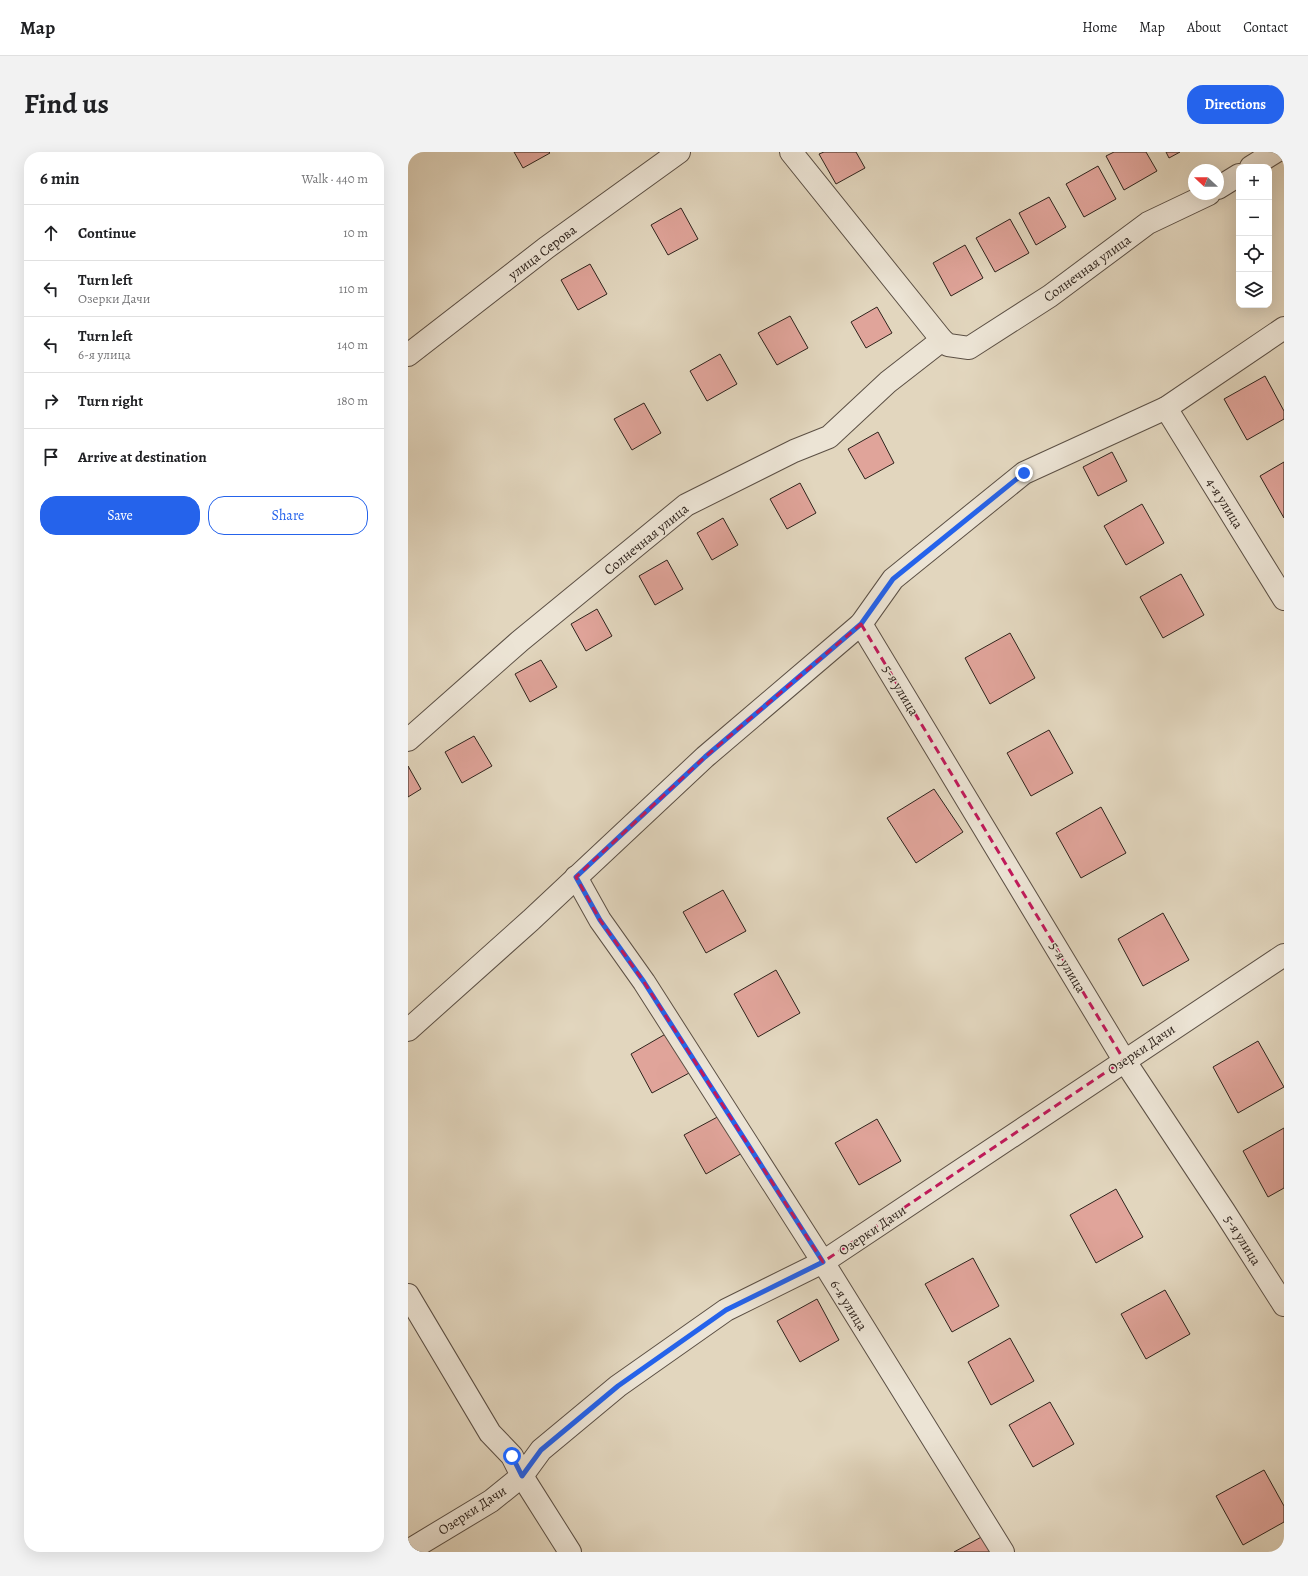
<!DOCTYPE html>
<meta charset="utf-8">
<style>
body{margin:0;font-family:Alegreya,serif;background:#f2f2f2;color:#202124}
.controls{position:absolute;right:12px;top:12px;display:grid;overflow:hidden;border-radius:8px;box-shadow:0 4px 16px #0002}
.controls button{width:36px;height:36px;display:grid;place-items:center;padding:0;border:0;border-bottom:1px solid #e0e0e0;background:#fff;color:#202124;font:20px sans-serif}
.compass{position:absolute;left:780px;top:12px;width:36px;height:36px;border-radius:50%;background:#fff;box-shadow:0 4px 16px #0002;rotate:292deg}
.stop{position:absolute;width:12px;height:12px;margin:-9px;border:3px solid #2563eb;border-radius:50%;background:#fff}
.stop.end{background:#2563eb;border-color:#fff;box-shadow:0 1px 4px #0008}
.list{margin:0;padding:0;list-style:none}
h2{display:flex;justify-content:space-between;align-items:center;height:52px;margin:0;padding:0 16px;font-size:17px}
h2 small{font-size:13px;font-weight:400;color:#757577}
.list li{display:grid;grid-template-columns:26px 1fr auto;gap:12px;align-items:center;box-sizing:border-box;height:56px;padding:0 16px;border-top:1px solid #e0e0e0}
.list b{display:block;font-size:15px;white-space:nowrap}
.list p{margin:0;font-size:13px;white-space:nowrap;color:#757577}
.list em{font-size:13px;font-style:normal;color:#757577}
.actions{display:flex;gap:8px;padding:12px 16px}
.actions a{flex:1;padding:9px 0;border:1px solid #2563eb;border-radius:16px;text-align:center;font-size:14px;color:#2563eb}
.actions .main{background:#2563eb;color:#fff}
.icon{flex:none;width:22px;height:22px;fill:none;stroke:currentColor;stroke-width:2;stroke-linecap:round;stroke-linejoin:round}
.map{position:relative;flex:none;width:876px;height:1400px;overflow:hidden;border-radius:16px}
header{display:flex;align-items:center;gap:24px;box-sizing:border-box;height:56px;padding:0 20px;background:#fff;border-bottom:1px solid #e0e0e0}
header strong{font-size:19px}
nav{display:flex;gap:22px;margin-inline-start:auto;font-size:14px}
.intro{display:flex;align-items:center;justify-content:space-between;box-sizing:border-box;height:96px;padding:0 24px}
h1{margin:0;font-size:28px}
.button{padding:10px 18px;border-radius:16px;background:#2563eb;color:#fff;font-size:14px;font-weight:700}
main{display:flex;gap:24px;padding:0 24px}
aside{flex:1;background:#fff;border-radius:16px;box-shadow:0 4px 16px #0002}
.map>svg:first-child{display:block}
</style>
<header>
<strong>Map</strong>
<nav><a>Home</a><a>Map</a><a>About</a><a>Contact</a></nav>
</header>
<div class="intro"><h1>Find us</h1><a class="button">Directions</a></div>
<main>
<aside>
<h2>6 min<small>Walk · 440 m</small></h2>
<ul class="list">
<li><svg class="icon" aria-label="ahead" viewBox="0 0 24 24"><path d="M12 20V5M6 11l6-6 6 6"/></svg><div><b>Continue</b></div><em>10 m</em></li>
<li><svg class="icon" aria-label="left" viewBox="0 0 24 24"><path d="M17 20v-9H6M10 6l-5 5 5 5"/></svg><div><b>Turn left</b><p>Озерки Дачи</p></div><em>110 m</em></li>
<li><svg class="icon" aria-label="left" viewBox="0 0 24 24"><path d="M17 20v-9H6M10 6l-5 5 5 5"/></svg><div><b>Turn left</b><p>6-я улица</p></div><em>140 m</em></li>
<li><svg class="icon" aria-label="right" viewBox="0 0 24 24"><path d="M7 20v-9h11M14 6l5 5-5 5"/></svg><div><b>Turn right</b></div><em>180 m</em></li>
<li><svg class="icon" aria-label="arrive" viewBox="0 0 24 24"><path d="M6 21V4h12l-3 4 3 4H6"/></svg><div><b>Arrive at destination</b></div></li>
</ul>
<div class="actions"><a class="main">Save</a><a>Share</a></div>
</aside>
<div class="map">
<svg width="876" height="1400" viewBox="0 0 876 1400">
<rect width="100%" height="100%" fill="#e2d6be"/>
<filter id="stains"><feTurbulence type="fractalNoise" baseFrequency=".005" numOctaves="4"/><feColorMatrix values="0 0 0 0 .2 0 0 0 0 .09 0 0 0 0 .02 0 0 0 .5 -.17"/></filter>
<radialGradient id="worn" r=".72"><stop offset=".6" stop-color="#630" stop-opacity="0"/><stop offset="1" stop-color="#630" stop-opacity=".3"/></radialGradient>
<g fill="#e0a49a" stroke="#2f241d">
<polygon points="106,0 141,0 142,1 115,16"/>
<polygon points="416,0 448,0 457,16 428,32 411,2"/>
<polygon points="706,0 738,0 749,19 716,38 698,4"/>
<polygon points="758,0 772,0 761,6"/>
<polygon points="690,14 708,47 676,65 658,32"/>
<polygon points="641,45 658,75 628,93 611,61"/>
<polygon points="273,56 290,87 260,103 243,73"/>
<polygon points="602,67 621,101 587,120 568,86"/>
<polygon points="557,93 575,126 543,144 525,111"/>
<polygon points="182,112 199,142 170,158 153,128"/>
<polygon points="469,155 484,181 458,196 443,170"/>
<polygon points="382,164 400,196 369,213 350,181"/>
<polygon points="312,202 329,232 299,249 282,219"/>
<polygon points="857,224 876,259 876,267 839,288 816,247"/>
<polygon points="236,251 253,281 224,298 206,267"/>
<polygon points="470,280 486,311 457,327 440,297"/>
<polygon points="704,300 719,329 690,344 675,315"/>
<polygon points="876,310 876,366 852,324"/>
<polygon points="392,331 408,361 379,377 362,347"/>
<polygon points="734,352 756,391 718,413 696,374"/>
<polygon points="315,366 330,393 304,408 289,381"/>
<polygon points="259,408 275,437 247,453 231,424"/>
<polygon points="773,422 796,463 755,486 732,445"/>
<polygon points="189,457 204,484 178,499 163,472"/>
<polygon points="602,481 627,526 582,552 557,506"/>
<polygon points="133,508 149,535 122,550 107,522"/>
<polygon points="641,578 665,621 623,644 599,601"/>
<polygon points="66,584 84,614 54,631 37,600"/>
<polygon points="0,614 13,637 0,645"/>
<polygon points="526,637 555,680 508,711 479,666"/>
<polygon points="693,655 718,701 673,726 648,681"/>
<polygon points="315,738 338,779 298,801 275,760"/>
<polygon points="755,761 781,808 735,834 710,787"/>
<polygon points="368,818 392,861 350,885 326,842"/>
<polygon points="261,880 283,920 244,941 223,902"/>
<polygon points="850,889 876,935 830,961 805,915"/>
<polygon points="315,962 336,1000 298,1022 276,983"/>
<polygon points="469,967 493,1009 451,1033 427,991"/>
<polygon points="876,976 876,1036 860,1045 835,999"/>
<polygon points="708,1037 735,1085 688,1111 662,1063"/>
<polygon points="565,1106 591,1154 544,1180 517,1132"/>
<polygon points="757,1138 782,1182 738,1207 713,1162"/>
<polygon points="409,1147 431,1188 392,1210 369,1169"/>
<polygon points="602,1186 626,1229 583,1253 560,1210"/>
<polygon points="642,1250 666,1292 625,1315 601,1273"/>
<polygon points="856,1318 876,1354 876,1370 835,1393 808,1344"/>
<polygon points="577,1383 587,1400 546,1400"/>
</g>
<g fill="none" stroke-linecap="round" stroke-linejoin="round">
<g stroke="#5c5045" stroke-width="24">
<g id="minor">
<polyline points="383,0 534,188 540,193 561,196 642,144 740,71 801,42"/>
<polyline points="843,15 867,0"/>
<polyline points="810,36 831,23"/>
<polyline points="0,203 138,96 271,0"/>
<polyline points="758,256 876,447"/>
<polyline points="453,472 716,908 816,1059 876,1153"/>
<polyline points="0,588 112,489 278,353 386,299 421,285 480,230 534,188"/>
<polyline points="168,725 192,768 236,830 415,1110 595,1400"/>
<polyline points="0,878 123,768 297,605 453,472 485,427 616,321 758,256 876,176"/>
<polyline points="0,1143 82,1281 104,1304 114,1324 162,1400"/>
<polyline points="0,1399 83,1349 114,1324 133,1298 210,1234 318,1158 415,1110 876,803"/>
</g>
</g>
<use href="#minor" stroke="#ece4d5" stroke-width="22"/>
</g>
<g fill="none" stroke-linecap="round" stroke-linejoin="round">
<polyline stroke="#2563eb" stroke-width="5" points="104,1304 114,1324 133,1298 210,1234 318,1158 415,1110 236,830 192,768 168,725 297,605 453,472 485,427 616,321"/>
</g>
<path fill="none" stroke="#c2185b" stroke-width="3" stroke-dasharray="8 5" stroke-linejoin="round" d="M453,472L716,908L415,1110L236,830L192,768L168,725L297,605Z"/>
<g text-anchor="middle" stroke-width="3" stroke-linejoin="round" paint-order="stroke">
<g font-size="14" fill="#2f241d" stroke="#ece4d5">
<text transform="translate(134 100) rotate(-37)" y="5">улица Серова</text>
<text transform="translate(679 116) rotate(-36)" y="5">Солнечная улица</text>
<text transform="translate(817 351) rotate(58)" y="5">4-я улица</text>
<text transform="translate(238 387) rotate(-39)" y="5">Солнечная улица</text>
<text transform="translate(493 538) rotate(59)" y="5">5-я улица</text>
<text transform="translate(660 815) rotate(59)" y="5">5-я улица</text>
<text transform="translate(733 897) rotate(-34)" y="5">Озерки Дачи</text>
<text transform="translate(464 1078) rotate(-34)" y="5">Озерки Дачи</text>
<text transform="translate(835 1088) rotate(58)" y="5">5-я улица</text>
<text transform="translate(441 1153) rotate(58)" y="5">6-я улица</text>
<text transform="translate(64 1358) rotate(-33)" y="5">Озерки Дачи</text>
</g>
</g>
<rect width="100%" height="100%" filter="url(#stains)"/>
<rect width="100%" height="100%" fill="url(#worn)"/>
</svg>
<div class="controls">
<button>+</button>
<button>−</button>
<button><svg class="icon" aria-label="locate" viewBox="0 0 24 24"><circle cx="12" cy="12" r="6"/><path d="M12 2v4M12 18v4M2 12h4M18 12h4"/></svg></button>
<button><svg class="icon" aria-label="layers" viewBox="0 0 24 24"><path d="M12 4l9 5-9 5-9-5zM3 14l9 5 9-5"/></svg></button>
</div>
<svg class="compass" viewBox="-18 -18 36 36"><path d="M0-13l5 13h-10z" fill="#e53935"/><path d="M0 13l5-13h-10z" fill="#757577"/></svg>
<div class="stop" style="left:104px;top:1304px"></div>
<div class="stop end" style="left:616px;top:321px"></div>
</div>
</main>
